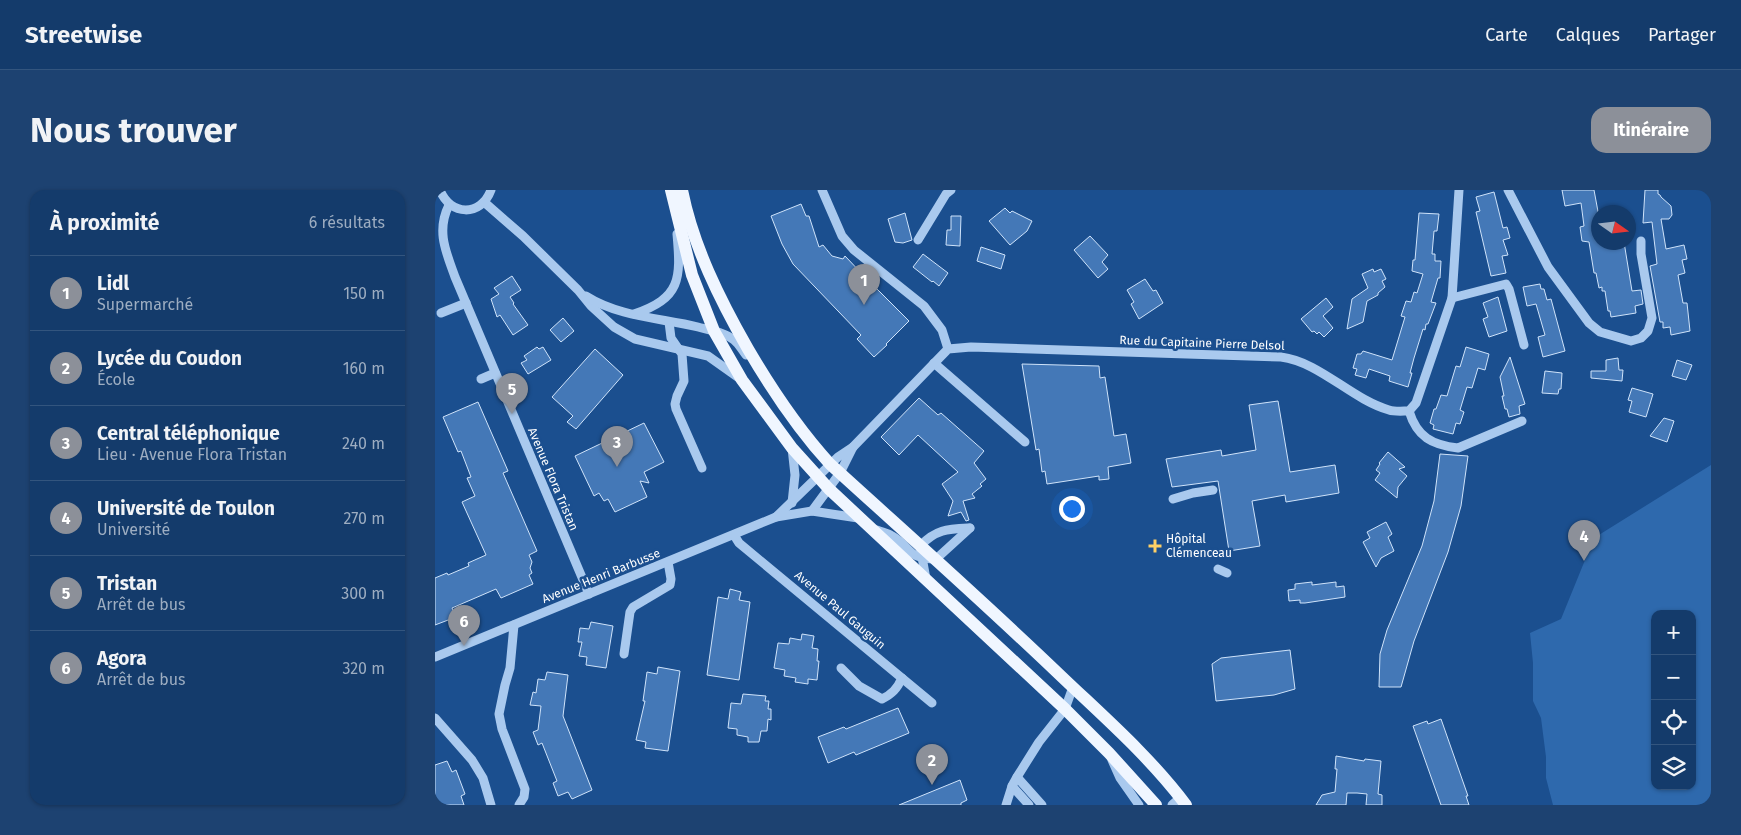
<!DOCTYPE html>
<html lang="fr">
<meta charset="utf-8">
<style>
body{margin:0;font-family:"Fira Sans",sans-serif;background:#1d4271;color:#f1f3f6}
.controls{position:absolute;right:15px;bottom:15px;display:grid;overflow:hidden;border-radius:10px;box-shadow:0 1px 4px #0004}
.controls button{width:45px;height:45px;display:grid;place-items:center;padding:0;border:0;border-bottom:1px solid #33557e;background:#143b6b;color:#f1f3f6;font:25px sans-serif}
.compass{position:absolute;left:1156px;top:15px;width:45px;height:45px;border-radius:50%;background:#143b6b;box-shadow:0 1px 4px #0004;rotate:104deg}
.you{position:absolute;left:636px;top:318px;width:18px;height:18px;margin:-12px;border:4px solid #fff;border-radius:50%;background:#1a73e8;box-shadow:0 0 0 8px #1a73e833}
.badge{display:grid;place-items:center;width:32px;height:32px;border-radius:50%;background:#8c9099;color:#fff;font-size:16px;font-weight:700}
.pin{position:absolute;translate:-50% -41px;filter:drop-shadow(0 1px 2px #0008)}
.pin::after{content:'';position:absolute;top:26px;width:18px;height:15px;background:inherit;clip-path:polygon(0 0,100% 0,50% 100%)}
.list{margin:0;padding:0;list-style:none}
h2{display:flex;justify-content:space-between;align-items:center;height:65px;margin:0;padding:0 20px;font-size:21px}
h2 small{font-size:16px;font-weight:400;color:#9dadc1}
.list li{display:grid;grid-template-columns:32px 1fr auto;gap:15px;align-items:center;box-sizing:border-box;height:75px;padding:0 20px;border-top:1px solid #33557e}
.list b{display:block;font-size:19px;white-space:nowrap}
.list p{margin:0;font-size:16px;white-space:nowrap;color:#9dadc1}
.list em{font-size:16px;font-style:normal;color:#9dadc1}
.icon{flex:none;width:28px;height:28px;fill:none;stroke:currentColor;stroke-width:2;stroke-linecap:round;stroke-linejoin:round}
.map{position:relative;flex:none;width:1276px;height:615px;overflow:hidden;border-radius:15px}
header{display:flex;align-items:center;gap:30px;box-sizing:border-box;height:70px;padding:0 25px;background:#143b6b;border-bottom:1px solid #33557e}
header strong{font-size:24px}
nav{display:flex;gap:28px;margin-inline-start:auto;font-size:18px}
.intro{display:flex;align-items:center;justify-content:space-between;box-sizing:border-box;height:120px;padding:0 30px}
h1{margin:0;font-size:35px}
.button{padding:12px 22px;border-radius:15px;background:#8c9099;color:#fff;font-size:18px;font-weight:700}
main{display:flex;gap:30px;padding:0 30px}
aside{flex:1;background:#143b6b;border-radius:15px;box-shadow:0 1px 4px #0004}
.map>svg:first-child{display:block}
</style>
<header>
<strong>Streetwise</strong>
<nav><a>Carte</a><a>Calques</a><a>Partager</a></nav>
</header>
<div class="intro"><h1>Nous trouver</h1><a class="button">Itinéraire</a></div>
<main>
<aside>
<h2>À proximité<small>6 résultats</small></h2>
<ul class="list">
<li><span class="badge">1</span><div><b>Lidl</b><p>Supermarché</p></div><em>150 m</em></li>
<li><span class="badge">2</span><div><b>Lycée du Coudon</b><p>École</p></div><em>160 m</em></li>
<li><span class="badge">3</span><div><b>Central téléphonique</b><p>Lieu · Avenue Flora Tristan</p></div><em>240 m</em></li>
<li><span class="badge">4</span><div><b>Université de Toulon</b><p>Université</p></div><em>270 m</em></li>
<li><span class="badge">5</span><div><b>Tristan</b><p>Arrêt de bus</p></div><em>300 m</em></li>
<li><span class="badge">6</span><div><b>Agora</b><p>Arrêt de bus</p></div><em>320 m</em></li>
</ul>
</aside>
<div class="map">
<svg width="1276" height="615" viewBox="0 0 1276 615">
<rect width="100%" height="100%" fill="#1b4f8f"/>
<path fill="#2e69ad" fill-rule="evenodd" d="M1276,275V615H1118L1111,588V567L1106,528L1098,511V473L1095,443L1126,429L1159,348ZM1220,424H1257V596H1220Z"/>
<g fill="#4478b7" stroke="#cfe3fa">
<polygon points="1127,0 1159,0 1164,27 1164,52 1189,52 1197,101 1206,100 1208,114 1200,116 1201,123 1176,127 1175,121 1173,121 1170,101 1167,101 1167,97 1164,98 1161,83 1159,83 1154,52 1147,51 1145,37 1149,36 1146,13 1130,16"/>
<polygon points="1210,0 1223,0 1223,4 1225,5 1226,7 1236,16 1237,25 1234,29 1226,29 1231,59 1249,55 1252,69 1247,70 1250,83 1243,85 1248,113 1252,113 1255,141 1236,145 1235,137 1228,138 1228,132 1225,132 1215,76 1222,74 1217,32 1208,33"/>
<polygon points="1059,2 1068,38 1072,37 1075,48 1068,50 1073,65 1067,66 1071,83 1056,86 1041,22 1045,21 1041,7"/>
<polygon points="366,14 371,26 374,26 384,57 388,55 397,66 408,69 410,66 430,87 436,81 443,87 437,94 474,131 451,154 452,155 439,167 422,149 426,145 358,74 347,54 336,26"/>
<polygon points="570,18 575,23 577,21 597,31 592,41 575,55 554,31"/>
<polygon points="470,23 477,50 468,53 460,52 453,29"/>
<polygon points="984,23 1004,24 1002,41 999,41 997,64 1000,64 1000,71 1006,71 1005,88 1003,88 996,112 1001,113 993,134 991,134 990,140 988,139 979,168 975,183 977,183 973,197 954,191 955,186 934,179 931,188 920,185 922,179 918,178 922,164 926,164 928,161 957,170 970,127 966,126 971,111 976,112 979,102 982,103 988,84 977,81 978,70 980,70"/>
<polygon points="516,26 526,26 525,56 511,55 512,40 516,40"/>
<polygon points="655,46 673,65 667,72 673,79 663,88 639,60"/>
<polygon points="546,57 570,65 566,79 542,71"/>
<polygon points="488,64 513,83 504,96 498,91 497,92 478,77"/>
<polygon points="938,79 939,82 946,79 951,89 947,91 950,97 943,103 943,105 932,111 928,132 912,139 917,109 933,98 927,84"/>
<polygon points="77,86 86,100 75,107 79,113 78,114 93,135 78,145 65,125 62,127 56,109 64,104 59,98"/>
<polygon points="710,89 718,101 721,100 728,113 704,129 696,114 699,112 692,100"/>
<polygon points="1105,94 1106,99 1109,99 1112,110 1116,109 1130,161 1108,167 1103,147 1110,145 1101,114 1092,116 1088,97"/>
<polygon points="1063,107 1072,141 1054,147 1048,129 1053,127 1048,113"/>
<polygon points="891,108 898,117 888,126 898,138 889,147 884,142 882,144 879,141 877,142 866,129"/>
<polygon points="128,128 139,141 126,152 115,140"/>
<polygon points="102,157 104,159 108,157 116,170 93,184 86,173 92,170 89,166"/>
<polygon points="1031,157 1054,164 1050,180 1043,178 1037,198 1032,197 1025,220 1029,222 1025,234 1021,233 1018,244 998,239 999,235 995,233 999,219 1001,219 1006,205 1012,206 1021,176 1025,177"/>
<polygon points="160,159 188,185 141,239 132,232 138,226 117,207"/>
<polygon points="1075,167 1090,214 1084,216 1085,224 1074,227 1072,219 1070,219 1067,206 1069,206 1065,187"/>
<polygon points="1183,168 1184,180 1188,180 1187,191 1156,188 1156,181 1171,181 1171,170"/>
<polygon points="1242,170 1257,175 1251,190 1237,186"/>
<polygon points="587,174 664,176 665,188 670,187 679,246 691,244 696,273 673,277 674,289 664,290 664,286 612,294 610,281 607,282 604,259 601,260"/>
<polygon points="1110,181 1127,183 1126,199 1124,199 1123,204 1107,203"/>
<polygon points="1197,198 1218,204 1211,227 1194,222 1197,211 1193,210"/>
<polygon points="484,208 503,225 506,223 549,261 539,273 551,289 545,294 547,296 537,304 540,308 528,311 534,330 531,331 526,322 513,326 518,311 507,294 523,282 483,245 464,265 446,247"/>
<polygon points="843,211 855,282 900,275 904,303 851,312 850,305 817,311 825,356 794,361 783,291 737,297 731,269 786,260 787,266 821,260 814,215"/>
<polygon points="43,212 73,281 68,283 102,361 94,365 97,372 95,378 97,383 94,385 98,394 66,408 61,399 17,418 21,427 0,435 0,388 12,383 13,385 34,376 33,373 51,365 27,312 40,306 32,288 36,287 26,261 23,262 8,227"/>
<polygon points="1229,228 1239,231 1232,252 1215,246"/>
<polygon points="209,233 229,272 209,282 214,293 205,291 212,307 180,322 173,309 169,311 164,303 159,306 140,266"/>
<polygon points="953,262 970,277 964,279 972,286 963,297 962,308 940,290 945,283 941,280 945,274 944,273"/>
<polygon points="1005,264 1033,266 1026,316 1013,362 979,451 966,497 944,497 945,464 952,440 987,356 999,311"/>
<polygon points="951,332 957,344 953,347 959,361 946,368 941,377 928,352 935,348 932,342"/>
<polygon points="877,392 877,395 901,392 901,397 909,396 910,407 870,413 865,413 865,410 854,411 853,400 860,399 860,394"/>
<polygon points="295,399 306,402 304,410 315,412 304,490 272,485 283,407 293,409"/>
<polygon points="156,432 178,436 171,478 151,475 152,467 144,466 147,452 143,452 145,438 154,439"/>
<polygon points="367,444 379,446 377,458 383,459 382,471 384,471 382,490 373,489 373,494 360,492 361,488 349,486 350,480 339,478 343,453 354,454 355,448 366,450"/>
<polygon points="855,460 860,499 839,505 781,511 777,474 786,468"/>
<polygon points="223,477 245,481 233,561 210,558 211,552 201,550 210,511 208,511 212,482 222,484"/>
<polygon points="112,482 133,485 128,526 157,600 137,609 133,602 123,606 118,593 122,591 107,553 103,555 98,542 103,540 106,516 95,515 98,502 101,503 103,489 110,490"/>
<polygon points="308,504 331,506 330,511 334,511 333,519 336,519 336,530 333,529 332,541 326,541 324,552 313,552 313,547 302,545 302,539 293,538 296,513 306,514"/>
<polygon points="463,518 474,543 421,565 419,562 393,573 383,547 409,537 411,539"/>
<polygon points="1006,529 1033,606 1031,606 1034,615 1006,615 978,536 992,531 993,534"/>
<polygon points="901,566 929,571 930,569 946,571 943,604 947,605 947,615 931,615 932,604 922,603 912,603 911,615 881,615 887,605 900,602 902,579 900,579"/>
<polygon points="12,571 17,582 21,580 30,604 26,606 29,615 0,615 0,575"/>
<polygon points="525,590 532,610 526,613 526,615 464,615"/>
</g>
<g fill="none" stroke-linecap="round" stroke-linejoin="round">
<g stroke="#a9c9ee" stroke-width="9">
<path d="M5,0C15,26 46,27 56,0"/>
<polyline points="387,0 407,46 419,60 489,116 507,140 513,159"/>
<polyline points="1073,0 1113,77 1154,133 1165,142 1196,151 1206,148 1213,141 1217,128 1206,64 1206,51"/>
<polyline points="49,12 88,46 143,100 156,116 179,137 200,149 273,166 304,188"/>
<path d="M14,15C1,41 11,62 20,87L154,404"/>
<polyline points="483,50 511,4 516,0"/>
<path d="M151,106C184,127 226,128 263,137C275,140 289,142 299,150C304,154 307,160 311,165"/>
<polyline points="1017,108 1071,94 1074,99 1089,155"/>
<polyline points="6,123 31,113"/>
<path d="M199,124C246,108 246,89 242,44"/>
<polyline points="234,132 236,148 247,164 249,191 242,206 240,214 241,219 267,278"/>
<polyline points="499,173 590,252"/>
<polyline points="46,189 60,183"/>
<path d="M974,221C982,247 997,255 1023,258L1087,231"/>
<polyline points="357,258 360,285 357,313"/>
<polyline points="738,309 758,303 778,300"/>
<polyline points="377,321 405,283 418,257"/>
<path d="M341,327L403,267L418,257L513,159L536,157L846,167C885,172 916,209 954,220C960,222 968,221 974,221L981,213L1017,108L1024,0"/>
<path d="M442,340C446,342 453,343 457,346C477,357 471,369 501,369L535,338"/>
<polyline points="299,345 304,353 497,513"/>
<polyline points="783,379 792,383"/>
<path d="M491,389L485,356C501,339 513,339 535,338"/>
<polyline points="79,435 75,478 70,495 64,524 67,539 90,599 89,607 84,615"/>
<polyline points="189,464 195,422 198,417 235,395 236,389 233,372"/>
<polyline points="0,467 341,327 377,321 423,328"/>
<path d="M406,478L424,496L447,509C457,504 462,499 467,488"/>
<polyline points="0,528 37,570 48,588 56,615"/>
<polyline points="677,570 685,588 704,615"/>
<polyline points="582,587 607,615"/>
<polyline points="577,596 594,615"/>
<polyline points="571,615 577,596 582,587 604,552 630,519 638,497"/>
<polyline points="737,615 745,608"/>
</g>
<g stroke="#f0f6ff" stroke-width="12">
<polyline points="236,0 257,85 279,141 307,190 357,258 394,299 630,519 674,563 721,615"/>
<path d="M247,0C258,56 285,110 313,159C337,200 363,239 395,274C473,345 551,414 627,487C670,528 715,567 751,615"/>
</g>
</g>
<path fill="#ffd166" stroke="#1b4f8f" stroke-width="2" d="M717.5 348.5h5v5h5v5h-5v5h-5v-5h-5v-5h5z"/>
<g text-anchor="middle" stroke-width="5" stroke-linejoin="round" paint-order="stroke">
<g font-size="12" fill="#fff" stroke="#1b4f8f">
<text transform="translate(767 153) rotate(2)" y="4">Rue du Capitaine Pierre Delsol</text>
<text transform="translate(118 289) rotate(67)" y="4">Avenue Flora Tristan</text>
<text transform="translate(166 386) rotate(-22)" y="4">Avenue Henri Barbusse</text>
<text transform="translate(405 420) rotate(40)" y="4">Avenue Paul Gauguin</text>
</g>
<g font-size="12" fill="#fff" stroke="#1b4f8f" text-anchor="start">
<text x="731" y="353">Hôpital<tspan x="731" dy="14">Clémenceau</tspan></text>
</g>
</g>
</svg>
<div class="controls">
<button>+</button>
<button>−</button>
<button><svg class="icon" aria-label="locate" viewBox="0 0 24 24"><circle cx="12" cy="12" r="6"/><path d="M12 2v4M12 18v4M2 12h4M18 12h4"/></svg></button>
<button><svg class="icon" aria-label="layers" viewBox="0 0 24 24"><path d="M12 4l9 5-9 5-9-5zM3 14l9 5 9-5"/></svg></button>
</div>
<svg class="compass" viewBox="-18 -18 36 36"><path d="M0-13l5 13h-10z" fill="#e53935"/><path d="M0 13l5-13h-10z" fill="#9dadc1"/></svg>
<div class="you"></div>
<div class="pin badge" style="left:429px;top:115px">1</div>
<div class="pin badge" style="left:497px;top:595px">2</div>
<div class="pin badge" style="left:182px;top:277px">3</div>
<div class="pin badge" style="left:1149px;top:371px">4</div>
<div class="pin badge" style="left:77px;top:224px">5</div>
<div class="pin badge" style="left:29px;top:456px">6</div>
</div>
</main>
